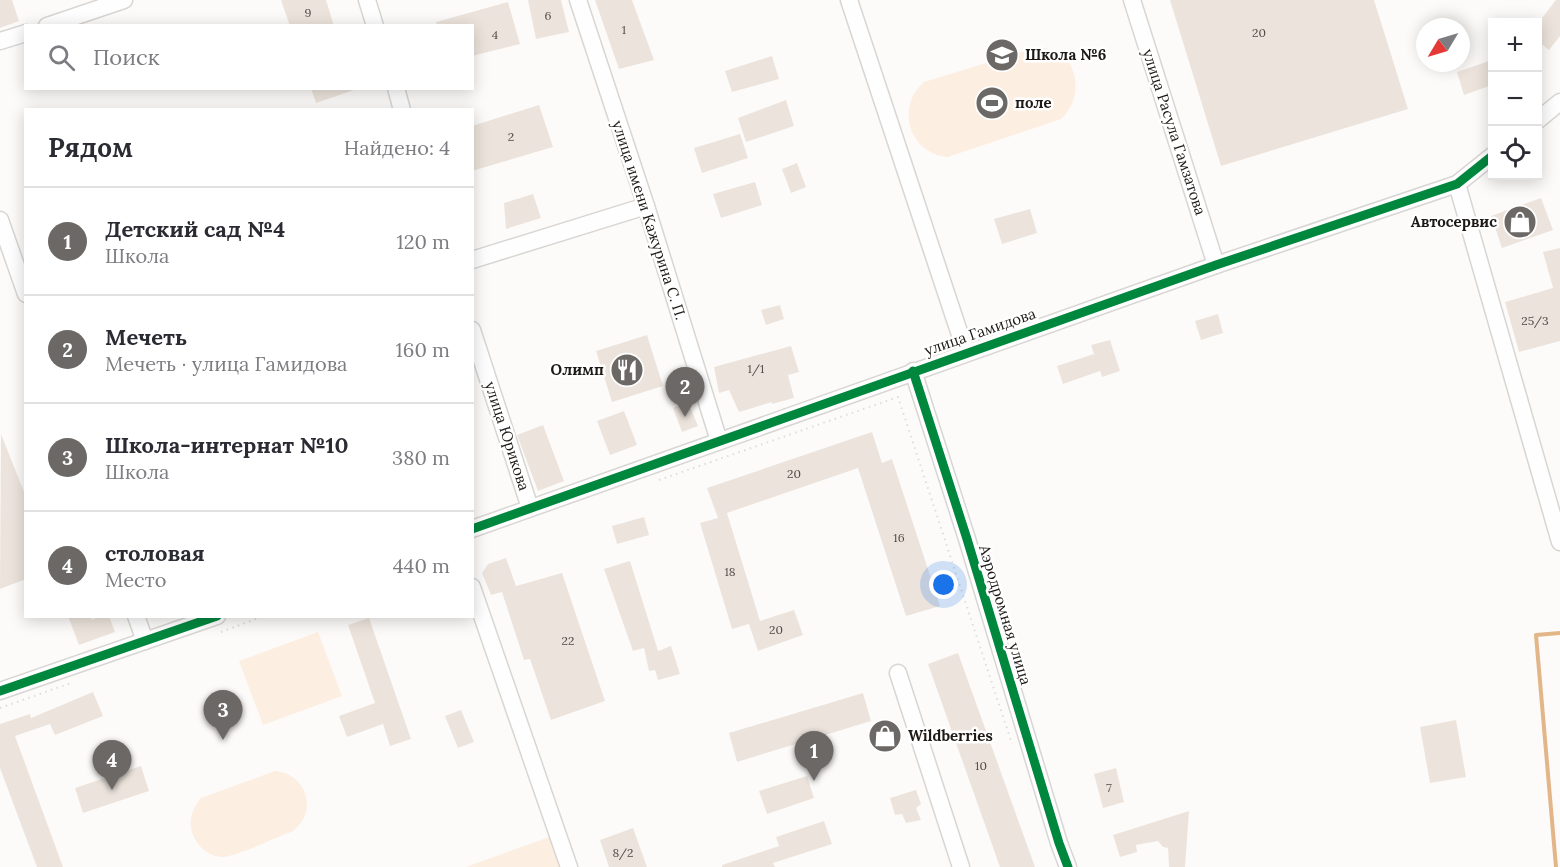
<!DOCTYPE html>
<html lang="ru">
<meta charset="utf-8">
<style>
body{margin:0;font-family:Lora,serif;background:#f7f7f7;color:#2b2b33}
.controls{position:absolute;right:18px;top:18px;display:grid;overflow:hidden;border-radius:0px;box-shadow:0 3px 15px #0003}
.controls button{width:54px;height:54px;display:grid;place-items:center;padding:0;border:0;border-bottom:2px solid #e1e1e2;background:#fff;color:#2b2b33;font:30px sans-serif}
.compass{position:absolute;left:1416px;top:18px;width:54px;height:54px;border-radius:50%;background:#fff;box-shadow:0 3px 15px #0003;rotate:232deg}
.you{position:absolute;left:944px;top:585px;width:21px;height:21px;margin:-15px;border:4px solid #fff;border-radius:50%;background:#1a73e8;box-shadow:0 0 0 9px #1a73e833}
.badge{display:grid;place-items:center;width:39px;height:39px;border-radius:50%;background:#6b6865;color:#fff;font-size:20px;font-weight:700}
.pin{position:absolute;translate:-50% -50px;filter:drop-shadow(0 2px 3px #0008)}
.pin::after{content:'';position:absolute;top:32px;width:21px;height:18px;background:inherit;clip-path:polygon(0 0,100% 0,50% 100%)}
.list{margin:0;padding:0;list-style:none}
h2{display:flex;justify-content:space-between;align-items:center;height:78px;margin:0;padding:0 24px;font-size:26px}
h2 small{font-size:20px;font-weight:400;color:#7c7c81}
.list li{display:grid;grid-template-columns:39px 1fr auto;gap:18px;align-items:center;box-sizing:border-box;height:108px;padding:0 24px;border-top:2px solid #e1e1e2}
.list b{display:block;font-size:22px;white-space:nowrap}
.list p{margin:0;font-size:20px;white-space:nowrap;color:#7c7c81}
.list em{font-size:20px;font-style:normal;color:#7c7c81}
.icon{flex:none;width:33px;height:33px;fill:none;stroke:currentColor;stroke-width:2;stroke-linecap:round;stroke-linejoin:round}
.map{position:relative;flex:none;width:1560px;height:867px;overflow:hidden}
.search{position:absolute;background:#fff;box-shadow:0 3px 15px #0003;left:24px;top:24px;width:450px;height:66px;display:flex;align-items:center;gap:15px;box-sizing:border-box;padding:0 21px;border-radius:0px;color:#7c7c81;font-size:22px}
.panel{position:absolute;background:#fff;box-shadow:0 3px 15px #0003;left:24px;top:108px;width:450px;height:510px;border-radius:0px}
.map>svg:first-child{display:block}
</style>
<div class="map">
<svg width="1560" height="867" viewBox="0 0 1560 867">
<rect width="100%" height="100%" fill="#fdfbf9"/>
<g fill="#fceee1">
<path d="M1035,48C1075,45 1089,93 1061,119L948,157C909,154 895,107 924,82Z"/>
<polygon points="318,632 342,696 263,725 239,661"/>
<path d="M275,771C306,773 319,811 293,831C278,837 236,856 223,857C209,857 196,846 192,832C188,819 193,808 201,798Z"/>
<polygon points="560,833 572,867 466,867"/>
</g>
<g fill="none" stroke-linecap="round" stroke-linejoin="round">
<polyline stroke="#e2b688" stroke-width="4" points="1556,867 1536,635 1560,633"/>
</g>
<g fill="#ece4dc">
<polygon points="0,0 12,0 19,21 0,28"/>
<polygon points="281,0 326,0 334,26 290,26"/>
<polygon points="528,0 561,0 569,32 536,39"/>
<polygon points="595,0 632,0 654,60 619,69"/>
<polygon points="1170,0 1374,0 1408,109 1221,166"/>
<polygon points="1556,0 1560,0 1560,36 1549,50 1538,41 1538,23"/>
<polygon points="508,2 520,44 472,56 472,26 437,26 436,22"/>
<polygon points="772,56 779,79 732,92 725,71"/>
<polygon points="1492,60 1492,85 1464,95 1457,72"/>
<polygon points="311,88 353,88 354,90 316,103"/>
<polygon points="786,100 794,126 746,142 738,118"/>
<polygon points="539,105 553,147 472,171 472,126"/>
<polygon points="740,134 748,158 702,173 694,148"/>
<polygon points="797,163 806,187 791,193 782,169"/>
<polygon points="755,182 762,205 721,218 713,194"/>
<polygon points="533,194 541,218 506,229 504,203"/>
<polygon points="1541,198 1553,230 1502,248 1491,216"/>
<polygon points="1030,209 1037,233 1002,244 994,219"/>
<polygon points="1560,248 1560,341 1519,352 1505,302 1553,288 1543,252"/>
<polygon points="780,305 784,319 766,325 761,310"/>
<polygon points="1218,314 1223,333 1201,340 1195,321"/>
<polygon points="647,335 663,386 612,402 596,351"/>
<polygon points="1110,340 1120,371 1102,377 1100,371 1063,384 1057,366 1094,354 1091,345"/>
<polygon points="791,346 799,372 788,375 794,398 772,404 772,402 739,412 729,390 719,393 714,367"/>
<polygon points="688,402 698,426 682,432 673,408"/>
<polygon points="624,411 637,445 610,455 597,421"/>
<polygon points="543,425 564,481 538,491 517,435"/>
<polygon points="872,432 882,463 892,459 940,606 906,616 858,468 727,513 760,621 794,610 803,635 758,651 749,624 732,629 700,523 718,518 707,488"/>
<polygon points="1,434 26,497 26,579 0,589"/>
<polygon points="644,517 649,535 617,544 612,526"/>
<polygon points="506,558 516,586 562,573 605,701 551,720 530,659 524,660 502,592 491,595 482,573 488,564"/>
<polygon points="630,561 658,651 671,646 680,674 658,680 655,670 649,671 644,648 633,651 604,569"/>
<polygon points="68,616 90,616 92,620 100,616 109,616 115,632 79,645"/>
<polygon points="369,618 411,739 390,746 383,724 347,737 339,716 375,703 348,625"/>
<polygon points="958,653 1035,867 1000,867 928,664"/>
<polygon points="93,692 103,716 55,735 50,724 15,736 63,867 37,867 0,768 0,724 30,714 31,718"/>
<polygon points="863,693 871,721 737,762 729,733"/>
<polygon points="461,710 474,742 458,748 445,716"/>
<polygon points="1456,720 1466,777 1430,783 1420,727"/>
<polygon points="891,726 896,741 879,746 875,730"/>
<polygon points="141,766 149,791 83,813 75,788"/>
<polygon points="1116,768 1124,802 1103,808 1094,774"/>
<polygon points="807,776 814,798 767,814 759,791"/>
<polygon points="916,790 921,804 916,808 921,820 906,823 902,814 895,815 890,798"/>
<polygon points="1189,811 1185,867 1169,867 1168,848 1163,847 1158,841 1136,845 1137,852 1120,857 1113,835"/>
<polygon points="824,821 832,844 773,863 775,867 722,867 722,865 779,846 776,837"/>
<polygon points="633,828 647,867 609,867 600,840"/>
</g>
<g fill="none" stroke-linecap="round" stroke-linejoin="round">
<g stroke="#d8d6d3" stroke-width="19">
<g id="minor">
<polyline points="367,0 375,26"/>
<polyline points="578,0 646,206 719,441"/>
<polyline points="849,0 966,353"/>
<polyline points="1132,0 1216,265"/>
<polyline points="47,26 124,0"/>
<polyline points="0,41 26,33"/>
<polyline points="396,88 402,110"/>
<polyline points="1538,120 1560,102"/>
<polyline points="1457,184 1560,542"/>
<polyline points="0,220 26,294"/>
<polyline points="472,260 646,206"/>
<polyline points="472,330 530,508"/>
<polyline points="913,371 967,539 1059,843 1068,867"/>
<polyline points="472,529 1216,265 1457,184 1492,156"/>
<polyline points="472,587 569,867"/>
<polyline points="136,616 145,641"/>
<polyline points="898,673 961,867"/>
<polyline points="0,691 217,616"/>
</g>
</g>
<g stroke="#dedddd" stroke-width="2" stroke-dasharray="1.5 4.5" stroke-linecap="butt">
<polyline points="659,480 898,397 1012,744"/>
<polyline points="221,632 264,616"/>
<polyline points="0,708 71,683"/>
</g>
<use href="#minor" stroke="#fffefe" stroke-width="16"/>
<g stroke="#fff" stroke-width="13">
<g id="cycleway">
<polyline points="913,371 967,539 1059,843 1068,867"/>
<polyline points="472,529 1216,265 1457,184 1492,156"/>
<polyline points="0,691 217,616"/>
</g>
</g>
<use href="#cycleway" stroke="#00873e" stroke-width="9"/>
</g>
<defs>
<g id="school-disc" transform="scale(1.725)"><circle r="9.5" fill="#6b6865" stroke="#fff"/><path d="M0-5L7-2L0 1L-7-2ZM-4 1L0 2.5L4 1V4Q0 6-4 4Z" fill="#fff"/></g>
<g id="stadium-disc" transform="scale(1.725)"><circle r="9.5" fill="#6b6865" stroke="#fff"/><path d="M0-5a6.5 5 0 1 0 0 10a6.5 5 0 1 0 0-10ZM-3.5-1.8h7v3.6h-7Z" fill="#fff"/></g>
<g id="shop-disc" transform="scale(1.725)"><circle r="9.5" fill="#6b6865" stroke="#fff"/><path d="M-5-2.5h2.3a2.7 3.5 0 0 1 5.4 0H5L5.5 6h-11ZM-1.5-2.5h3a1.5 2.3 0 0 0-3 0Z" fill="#fff"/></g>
<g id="restaurant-disc" transform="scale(1.725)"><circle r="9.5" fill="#6b6865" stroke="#fff"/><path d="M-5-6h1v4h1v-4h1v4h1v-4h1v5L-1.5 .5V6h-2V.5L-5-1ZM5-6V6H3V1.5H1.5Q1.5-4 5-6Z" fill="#fff"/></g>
</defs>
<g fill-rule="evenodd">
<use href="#school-disc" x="1002" y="55"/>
<use href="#stadium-disc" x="992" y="103"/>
<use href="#shop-disc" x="1520" y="222"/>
<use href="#restaurant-disc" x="627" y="370"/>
<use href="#shop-disc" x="885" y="736"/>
</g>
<g text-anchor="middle" stroke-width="5" stroke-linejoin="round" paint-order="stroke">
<g font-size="12" fill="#514c48">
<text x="308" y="17">9</text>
<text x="548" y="20">6</text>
<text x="624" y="34">1</text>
<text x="1259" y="37">20</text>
<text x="495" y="39">4</text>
<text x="511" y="141">2</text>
<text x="1535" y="325">25/3</text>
<text x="756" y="373">1/1</text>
<text x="794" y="478">20</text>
<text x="899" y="542">16</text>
<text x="730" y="576">18</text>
<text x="776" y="634">20</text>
<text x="568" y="645">22</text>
<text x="981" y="770">10</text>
<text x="1109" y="792">7</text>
<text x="623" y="857">8/2</text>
</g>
<g font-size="15" font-weight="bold" fill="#1d1916" stroke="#fff" text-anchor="start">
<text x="1025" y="60">Школа №6</text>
<text x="1015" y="108">поле</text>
<text x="1497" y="227" text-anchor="end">Автосервис</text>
<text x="604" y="375" text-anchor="end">Олимп</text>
<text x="908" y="741">Wildberries</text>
</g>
<g font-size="15" fill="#1d1916" stroke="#fff">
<text transform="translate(1174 132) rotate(72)" y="5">улица Расула Гамзатова</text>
<text transform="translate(649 220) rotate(72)" y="5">улица имени Кажурина С. П.</text>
<text transform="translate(980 332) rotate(-19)" y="5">улица Гамидова</text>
<text transform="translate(507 436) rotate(72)" y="5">улица Юрикова</text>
<text transform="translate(1005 615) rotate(73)" y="5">Аэродромная улица</text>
</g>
</g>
</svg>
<div class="controls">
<button>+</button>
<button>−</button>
<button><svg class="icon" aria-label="locate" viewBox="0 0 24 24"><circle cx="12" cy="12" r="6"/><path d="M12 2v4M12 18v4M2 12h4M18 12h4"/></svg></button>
</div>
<svg class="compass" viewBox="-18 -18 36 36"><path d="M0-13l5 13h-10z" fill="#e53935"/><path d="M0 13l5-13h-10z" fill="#7c7c81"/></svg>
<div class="you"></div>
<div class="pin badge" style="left:814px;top:781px">1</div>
<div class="pin badge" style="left:685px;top:417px">2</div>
<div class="pin badge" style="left:223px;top:740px">3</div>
<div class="pin badge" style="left:112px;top:790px">4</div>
<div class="search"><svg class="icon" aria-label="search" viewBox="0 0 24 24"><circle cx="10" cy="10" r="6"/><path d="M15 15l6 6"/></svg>Поиск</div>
<section class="panel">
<h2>Рядом<small>Найдено: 4</small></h2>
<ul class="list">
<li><span class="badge">1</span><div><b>Детский сад №4</b><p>Школа</p></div><em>120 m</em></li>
<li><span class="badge">2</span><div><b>Мечеть</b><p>Мечеть · улица Гамидова</p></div><em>160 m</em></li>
<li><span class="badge">3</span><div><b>Школа-интернат №10</b><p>Школа</p></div><em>380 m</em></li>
<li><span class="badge">4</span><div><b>столовая</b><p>Место</p></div><em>440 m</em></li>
</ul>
</section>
</div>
